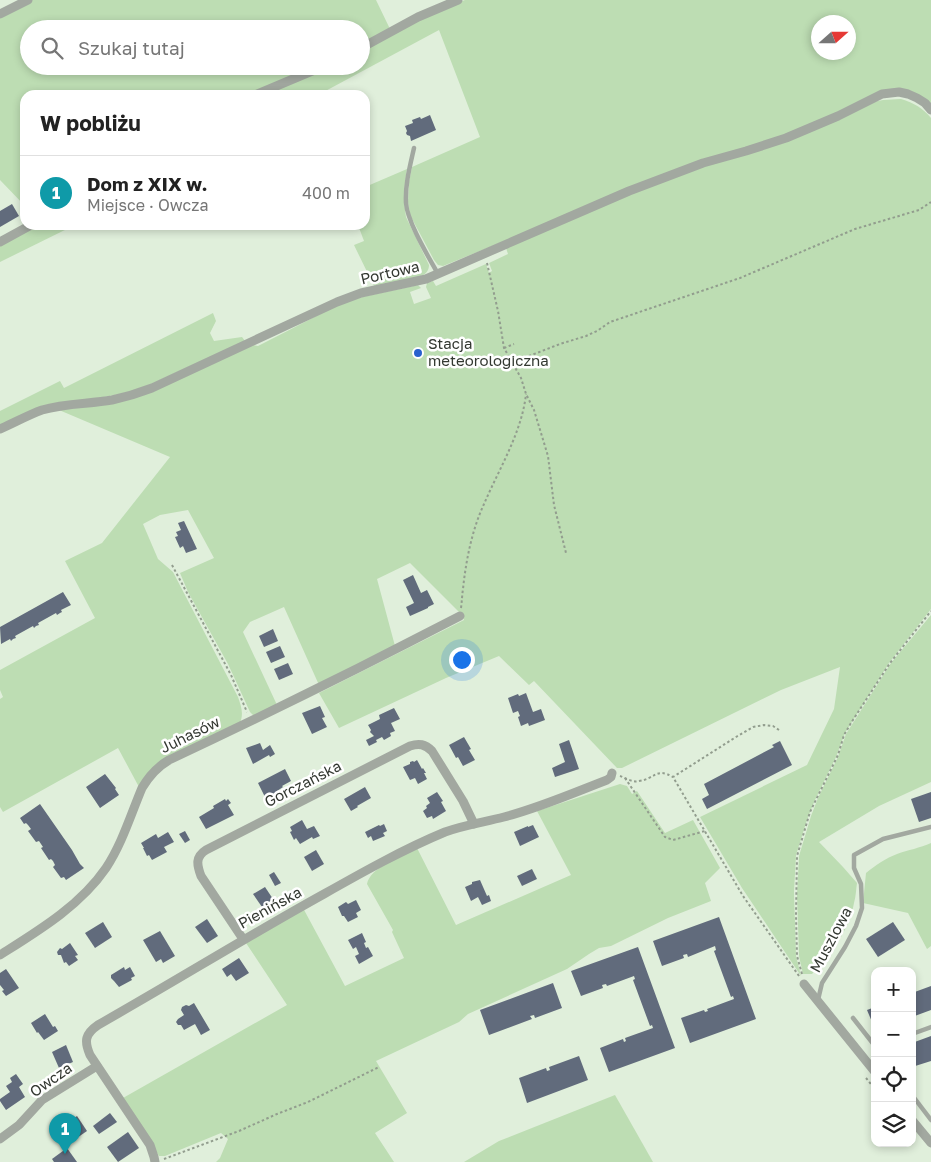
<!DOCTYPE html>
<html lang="pl">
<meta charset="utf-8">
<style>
body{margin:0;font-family:"Golos Text",sans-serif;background:#f2f2f2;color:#222}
.controls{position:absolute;right:15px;bottom:15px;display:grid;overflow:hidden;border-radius:10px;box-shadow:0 2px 8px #0003}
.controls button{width:45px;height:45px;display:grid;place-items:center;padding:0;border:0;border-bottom:1px solid #e0e0e0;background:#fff;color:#222;font:25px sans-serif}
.compass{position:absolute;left:811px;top:15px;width:45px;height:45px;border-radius:50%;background:#fff;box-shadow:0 2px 8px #0003;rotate:69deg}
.you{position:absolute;left:461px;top:659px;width:18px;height:18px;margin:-12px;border:4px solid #fff;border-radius:50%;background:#1a73e8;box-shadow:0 0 0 8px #1a73e833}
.badge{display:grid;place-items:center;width:32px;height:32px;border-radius:50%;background:#2961ce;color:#fff;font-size:16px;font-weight:700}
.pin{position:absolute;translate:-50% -41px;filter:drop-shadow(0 1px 2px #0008)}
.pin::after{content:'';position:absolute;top:26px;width:18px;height:15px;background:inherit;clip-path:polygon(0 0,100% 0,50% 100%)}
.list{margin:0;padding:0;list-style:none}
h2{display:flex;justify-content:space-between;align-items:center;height:65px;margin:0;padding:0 20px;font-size:21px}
h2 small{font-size:16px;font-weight:400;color:#767676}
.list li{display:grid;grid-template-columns:32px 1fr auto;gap:15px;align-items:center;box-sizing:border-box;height:75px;padding:0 20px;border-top:1px solid #e0e0e0}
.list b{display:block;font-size:19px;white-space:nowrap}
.list p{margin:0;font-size:16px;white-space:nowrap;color:#767676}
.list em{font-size:16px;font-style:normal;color:#767676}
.icon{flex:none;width:28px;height:28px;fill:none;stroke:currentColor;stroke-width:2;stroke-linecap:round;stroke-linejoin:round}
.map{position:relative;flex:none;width:931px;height:1162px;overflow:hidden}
.search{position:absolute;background:#fff;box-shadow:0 2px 8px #0003;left:20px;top:20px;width:350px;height:55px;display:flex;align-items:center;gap:12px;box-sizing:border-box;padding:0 18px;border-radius:28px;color:#767676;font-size:19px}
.panel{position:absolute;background:#fff;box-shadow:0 2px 8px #0003;left:20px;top:90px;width:350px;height:140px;border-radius:15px}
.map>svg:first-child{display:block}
</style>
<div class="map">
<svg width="931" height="1162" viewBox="0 0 931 1162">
<rect width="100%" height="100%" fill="#e0efdb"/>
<g fill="#bdddb3" fill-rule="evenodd">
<polygon points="32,0 376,0 390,29 361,45 361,29 29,29 29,66 316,66 248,95 25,95 25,206 0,180 0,17"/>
<path d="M465,0H931V107L899,90L785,135L502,242L443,266L438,265L434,260L410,215L408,202L409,182L412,167L480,137L439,30L318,95H263L296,82L330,66H361V51L435,11ZM818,22H848V52H818Z"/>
<path d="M901,99C914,103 923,108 931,118V609L889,663L845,733L836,757L814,802L807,820L796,855L794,892L796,956L801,976L742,888L700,817L807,765L834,709L840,667L781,690L622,768H617L534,681L529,685L499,656L446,678L339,728L319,693L464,620L461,613H460L410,563L377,579L395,646L319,685L284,607L250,622L243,632L277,705L256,715H253L250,712L228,664L188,592L180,573L214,558L188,510L160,515L143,524L158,559L173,572L238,697C241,706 244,713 240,723L167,757L139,787L118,748L3,812L0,807V699L3,697L0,690V670L95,618L65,561L102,543L170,457L59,410L111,404L253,345L258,346L338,305L362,297L418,285L421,288L410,292L414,304L431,298L426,287L427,283L433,281L436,286L486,264L489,273L492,271L489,263L508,254L506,248L673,176L868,103L883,100Z"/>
<path d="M407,169L405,182L404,203L406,217L429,265C429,269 427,273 423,275C412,281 387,284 374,286L354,245L364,241L358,225H365V187Z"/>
<polygon points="35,225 75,225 0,262 0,246"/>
<polygon points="213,313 216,321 210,333 214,341 242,337 245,341 151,384 133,391 110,396 91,399 0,427 0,411 60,381 64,388"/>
<path d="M931,615V782L879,806L819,842L843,867L857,883C856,889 856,896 854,903C849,931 831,954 812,974H803L799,956L797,895L799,856L811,816L818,798L838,757L846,734L891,663Z"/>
<path d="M620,784L627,786L632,794L637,791L665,833L693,820L720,868L705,883L711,901L668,918L611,946L599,948L589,954L567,969L468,1014L459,1022L376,1061L407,1113L375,1133L394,1162H216L220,1158L228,1139L221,1133L165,1156H159L123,1098L287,1005L246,943L303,908L345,986L404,958L392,932L393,930L367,884C370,867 403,856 417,848L456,925L571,875L537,811Z"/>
<path d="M931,843V946L927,949L908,913L863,903L866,873C876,865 886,858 897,854C908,850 920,848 931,843Z"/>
<polygon points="615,1095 653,1162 464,1162 499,1141"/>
</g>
<g fill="#616b7c">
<polygon points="430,115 436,130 411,141 410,136 407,135 406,133 407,131 405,126 413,123 412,120 420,117 421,119"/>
<polygon points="12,204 19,216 0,227 0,211"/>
<polygon points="184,521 197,549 186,553 183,546 180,548 175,537 178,536 176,532 181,530 178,523"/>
<polygon points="413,575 421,593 427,590 434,604 428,607 428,608 410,616 406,607 414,603 403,580"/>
<polygon points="63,592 71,605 61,610 62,612 60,613 57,615 56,613 38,623 39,625 36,626 34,628 33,626 15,636 16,638 13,639 11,641 10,639 1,644 0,627"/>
<polygon points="273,629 278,641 264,647 259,636"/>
<polygon points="280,646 285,657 271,663 266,652"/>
<polygon points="288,663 293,674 279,680 274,669"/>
<polygon points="526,693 533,712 541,709 545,720 529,726 528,723 521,726 518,717 520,716 518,711 513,713 508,698 518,694 519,696"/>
<polygon points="320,706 325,717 322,718 327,727 312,734 302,713"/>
<polygon points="394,708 400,719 391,723 395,731 390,733 391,736 384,740 382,737 376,740 377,742 369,746 366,740 374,736 370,732 371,730 368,725 380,719 379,715"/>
<polygon points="464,737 471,749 469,750 475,760 463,766 458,757 456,758 449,745"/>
<polygon points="569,740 579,769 555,777 552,768 565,762 559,744"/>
<polygon points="780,741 792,765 707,809 702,799 709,795 704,784 774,747 772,745"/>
<polygon points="260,743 263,750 270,745 275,754 270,757 269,755 253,764 246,748"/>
<polygon points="417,760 422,769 423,768 426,773 424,773 427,779 418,784 415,778 410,780 403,767 410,764 410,762 413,761 414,762"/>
<polygon points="285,769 291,781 282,786 283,787 277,791 277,792 265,797 258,783"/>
<polygon points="105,774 116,788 115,789 119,795 100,808 86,787"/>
<polygon points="365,787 371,798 357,806 358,807 351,811 344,799"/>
<polygon points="437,792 443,801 441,802 446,811 433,819 432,816 427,818 423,811 427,808 426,806 430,803 427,798"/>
<polygon points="931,792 931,818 919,822 911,799"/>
<polygon points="225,799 226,801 228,799 231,803 228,805 234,815 206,829 199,817 214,808 213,806"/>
<polygon points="40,804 72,850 80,864 84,868 66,880 64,877 61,878 53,867 55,865 53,861 51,859 49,860 41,848 43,847 39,841 36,842 28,831 31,829 28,825 26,823 24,824 20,818"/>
<polygon points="302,820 307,829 314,826 320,836 313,839 312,837 300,844 296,838 294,840 290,832 292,831 290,827"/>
<polygon points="384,824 387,831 383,833 385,836 373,841 371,836 368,838 365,832 379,825 380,826"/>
<polygon points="533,825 539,837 520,846 514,832 528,826 528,827"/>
<polygon points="185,831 190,840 185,843 179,834"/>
<polygon points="168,832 174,842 164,847 167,852 152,860 149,855 147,856 143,848 144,848 141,843 156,834 158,838"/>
<polygon points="316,850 324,864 312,871 304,857"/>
<polygon points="532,869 537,879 522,886 517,876"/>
<polygon points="274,872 281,883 275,886 269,875"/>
<polygon points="480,880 487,896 489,895 491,901 482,905 478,897 471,901 465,887 472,884 472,882"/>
<polygon points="265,887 273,899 262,907 253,894"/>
<polygon points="356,900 361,910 356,913 358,917 348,922 344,916 342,916 338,907 346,902 348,904"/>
<polygon points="719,917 756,1019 690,1043 681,1018 704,1010 705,1012 708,1011 707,1009 734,999 733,996 731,997 714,951 716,950 715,946 688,957 687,954 683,955 684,958 662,966 653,941"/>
<polygon points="207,919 218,936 207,943 195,927"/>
<polygon points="103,922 112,937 95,948 85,933"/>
<polygon points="893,922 905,940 878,957 866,939"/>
<polygon points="160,931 175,956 163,963 161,959 156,962 143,940"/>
<polygon points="362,933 366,942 364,943 366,948 368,947 373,956 359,964 355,956 359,954 356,947 353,949 348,940"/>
<polygon points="70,943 78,955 75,956 78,960 69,966 66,962 64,963 61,955 58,955 57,952 60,948 62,949"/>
<polygon points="638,947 675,1048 609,1072 600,1048 623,1039 624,1042 626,1041 625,1038 653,1028 652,1025 650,1026 633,980 635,979 634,976 607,986 606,984 602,985 603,988 581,996 571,971"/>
<polygon points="239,958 249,973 236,981 231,974 227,977 222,969"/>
<polygon points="124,967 125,970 130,967 135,976 131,978 132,980 119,987 114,981 111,978 111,975"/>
<polygon points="6,969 19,988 6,996 2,991 4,990 0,985 0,973"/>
<polygon points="553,983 562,1008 535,1018 534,1015 530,1016 532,1019 489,1035 480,1010"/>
<polygon points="931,986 931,1010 912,1017 912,993"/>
<polygon points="194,1003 210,1030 201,1035 195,1024 184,1030 181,1025 178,1025 176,1022 178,1019 184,1015 181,1010 182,1007 186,1005 189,1006"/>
<polygon points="875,1007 875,1029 867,1010"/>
<polygon points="45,1014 53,1027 55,1026 58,1031 44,1040 38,1032 37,1033 31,1023"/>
<polygon points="931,1036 931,1061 912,1067 912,1043"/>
<polygon points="66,1045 73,1062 59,1068 52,1052"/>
<polygon points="579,1056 588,1080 527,1103 519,1078 546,1068 547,1071 550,1070 549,1067"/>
<polygon points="16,1074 23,1084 19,1087 25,1097 6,1110 0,1101 0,1099 10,1092 6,1086 12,1082 10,1078"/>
<polygon points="110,1113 117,1122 99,1134 93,1126"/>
<polygon points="77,1116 87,1131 71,1142 61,1127"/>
<polygon points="128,1132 139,1148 118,1162 107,1147"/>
<polygon points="67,1148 77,1162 54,1162 52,1159"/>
</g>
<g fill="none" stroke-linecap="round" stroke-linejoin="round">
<g stroke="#929d8e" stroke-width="2" stroke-dasharray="2.5 2.5" stroke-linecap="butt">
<polyline points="487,263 498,311 504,348 521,378 526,394 534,410 548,456 554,505 566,553"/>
<polyline points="504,348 514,344"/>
<polyline points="509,359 529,356 560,344 586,336 597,331 610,322 740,278 855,229 919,210 931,202"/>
<polyline points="172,565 231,675 247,712"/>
<path d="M461,608C462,601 462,595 463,589C466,560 472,530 484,504C499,469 522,432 526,394"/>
<polyline points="779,730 773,726 764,725 753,727 736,737 673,777 743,896 799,976"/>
<path d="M620,776C626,778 633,783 639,781C655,779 656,767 673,777"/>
<polyline points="625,778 665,837 673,840 705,831"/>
<polyline points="802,974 797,956 796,915 797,856 810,812 838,755 844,735 851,723 890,663 931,611"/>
<polyline points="866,1078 875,1089"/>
<polyline points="912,1143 913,1144"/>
<polyline points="164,1159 239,1131 277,1114 308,1102 379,1067"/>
</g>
<g stroke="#a2a8a0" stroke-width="4.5">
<path d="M414,148C410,166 405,184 406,203C407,221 428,256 438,274"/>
<polyline points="818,1000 822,983 845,947 856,926 862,908 861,884 854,868 854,855 883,839 931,827"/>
<polyline points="853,1018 875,1046"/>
<polyline points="912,1034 931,1027"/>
<polyline points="912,1095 931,1120"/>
</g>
<g stroke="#a2a8a0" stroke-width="9">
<polyline points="0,14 28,0"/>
<polyline points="361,48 418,17 458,0"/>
<polyline points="255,95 324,66"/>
<polyline points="0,242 31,225"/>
<path d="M0,429C14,423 28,415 42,410C65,403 89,404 112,400C126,397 139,393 152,388L337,302L361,293L426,279L629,191L703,163L746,151L786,138L838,116L882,94L899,92L908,94L917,98L925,103L931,110"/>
<path d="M243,939L201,876C197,865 195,857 206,850L410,746C419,743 425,744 432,751L463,801L474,824"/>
<path d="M0,955C38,931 80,906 106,868C122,844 131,814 142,788C149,776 157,767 169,760C267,714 364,666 460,616"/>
<polyline points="804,984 875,1072"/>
<polyline points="912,1120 931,1143"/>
<polyline points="0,1139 19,1125 42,1100 97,1066"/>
<path d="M155,1162L154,1157L150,1145L90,1055C84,1041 85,1034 98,1025C174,982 248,936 324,894C363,872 404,849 445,832C464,825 485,822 504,817C539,808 573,793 607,780L611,777L612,773"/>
</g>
</g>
<circle fill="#2961ce" stroke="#fff" stroke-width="2" cx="418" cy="353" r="5"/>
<g text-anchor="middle" stroke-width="5" stroke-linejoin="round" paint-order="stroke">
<g font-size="15" fill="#333831" stroke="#fff">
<text transform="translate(390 273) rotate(-13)" y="5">Portowa</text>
<text transform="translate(190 735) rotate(-26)" y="5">Juhasów</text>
<text transform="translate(303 784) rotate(-27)" y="5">Gorczańska</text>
<text transform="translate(270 908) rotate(-29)" y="5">Pienińska</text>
<text transform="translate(831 940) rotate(-62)" y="5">Muszlowa</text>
<text transform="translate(51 1080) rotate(-35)" y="5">Owcza</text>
</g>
<g font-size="15" fill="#333831" stroke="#fff" text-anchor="start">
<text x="428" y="349">Stacja<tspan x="428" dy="17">meteorologiczna</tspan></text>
</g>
</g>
</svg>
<div class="controls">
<button>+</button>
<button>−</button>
<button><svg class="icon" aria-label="locate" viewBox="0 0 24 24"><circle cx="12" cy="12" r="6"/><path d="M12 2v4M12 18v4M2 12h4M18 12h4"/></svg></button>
<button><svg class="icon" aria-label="layers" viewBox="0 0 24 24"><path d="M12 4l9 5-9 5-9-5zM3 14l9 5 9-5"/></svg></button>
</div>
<svg class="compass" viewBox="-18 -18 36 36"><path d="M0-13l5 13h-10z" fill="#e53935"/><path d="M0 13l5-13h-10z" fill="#767676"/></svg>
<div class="you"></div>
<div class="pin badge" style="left:65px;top:1154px;background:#0f9aa8">1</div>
<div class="search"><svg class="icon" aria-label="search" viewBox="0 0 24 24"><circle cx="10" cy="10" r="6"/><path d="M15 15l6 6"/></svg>Szukaj tutaj</div>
<section class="panel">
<h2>W pobliżu<small></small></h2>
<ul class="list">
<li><span class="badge" style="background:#0f9aa8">1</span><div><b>Dom z XIX w.</b><p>Miejsce · Owcza</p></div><em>400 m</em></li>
</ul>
</section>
</div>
